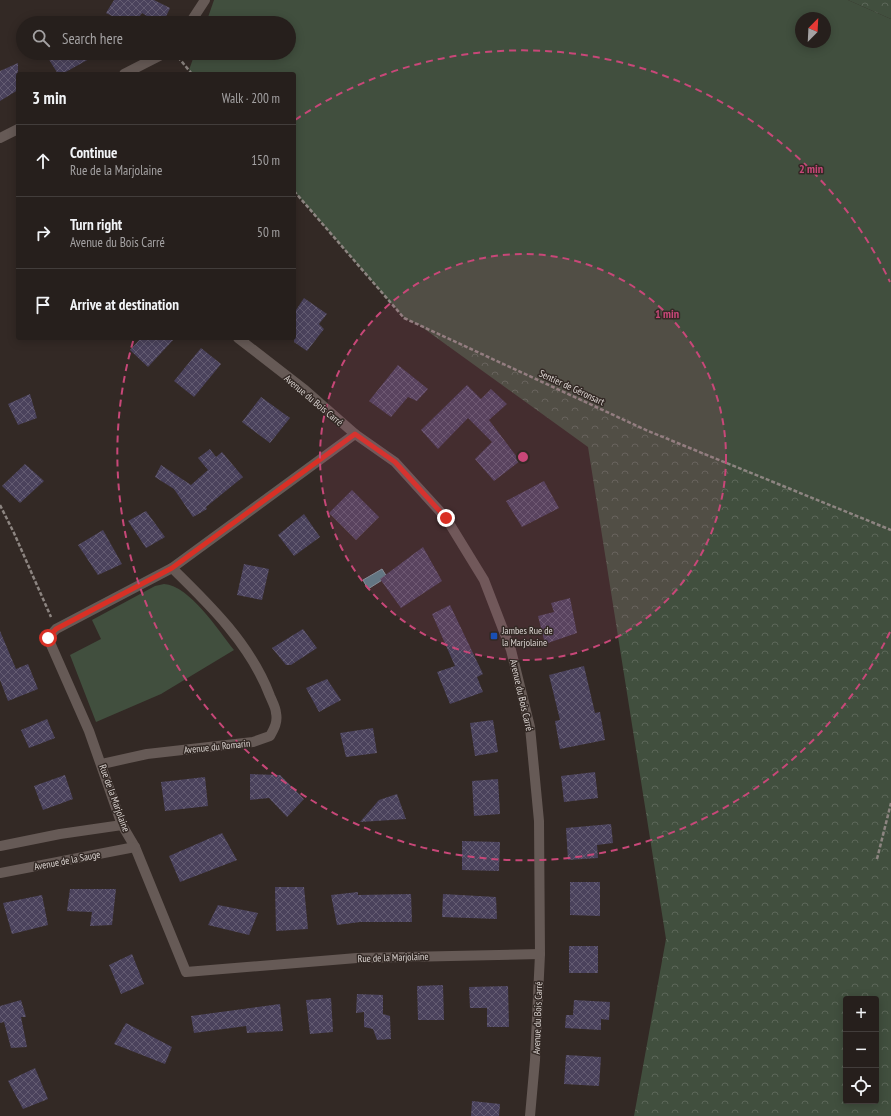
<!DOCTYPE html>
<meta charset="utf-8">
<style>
body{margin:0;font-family:"PT Sans Narrow",sans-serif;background:#322c29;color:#f1f3f6}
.controls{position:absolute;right:12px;bottom:12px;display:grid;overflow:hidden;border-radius:4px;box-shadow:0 2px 10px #0003}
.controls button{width:36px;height:36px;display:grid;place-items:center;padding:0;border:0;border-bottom:1px solid #423d3b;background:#261f1c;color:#f1f3f6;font:20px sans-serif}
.compass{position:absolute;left:795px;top:12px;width:36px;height:36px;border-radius:50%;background:#261f1c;box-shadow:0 2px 10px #0003;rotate:24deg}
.stop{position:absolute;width:12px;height:12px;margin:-9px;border:3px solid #d93025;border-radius:50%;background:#fff}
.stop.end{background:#d93025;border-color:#fff;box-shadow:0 1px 4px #0008}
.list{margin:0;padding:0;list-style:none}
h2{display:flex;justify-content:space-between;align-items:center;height:52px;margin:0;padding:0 16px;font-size:17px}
h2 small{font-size:13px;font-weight:400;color:#a4a2a3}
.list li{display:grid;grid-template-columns:26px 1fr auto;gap:12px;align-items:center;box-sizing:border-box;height:72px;padding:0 16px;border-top:1px solid #423d3b}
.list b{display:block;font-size:15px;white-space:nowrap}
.list p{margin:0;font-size:13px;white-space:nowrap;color:#a4a2a3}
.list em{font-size:13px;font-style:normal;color:#a4a2a3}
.icon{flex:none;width:22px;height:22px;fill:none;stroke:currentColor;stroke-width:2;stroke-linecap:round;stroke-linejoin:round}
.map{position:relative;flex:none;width:891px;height:1116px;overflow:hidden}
.search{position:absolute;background:#261f1c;box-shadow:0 2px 10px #0003;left:16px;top:16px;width:280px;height:44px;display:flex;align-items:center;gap:10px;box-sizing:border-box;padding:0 14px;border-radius:22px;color:#a4a2a3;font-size:15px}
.panel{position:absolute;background:#261f1c;box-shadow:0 2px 10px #0003;left:16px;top:72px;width:280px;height:268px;border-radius:4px}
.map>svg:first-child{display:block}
</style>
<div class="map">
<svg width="891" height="1116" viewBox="0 0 891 1116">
<defs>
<pattern id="forest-crowns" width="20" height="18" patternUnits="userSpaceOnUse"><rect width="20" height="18" fill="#414f3e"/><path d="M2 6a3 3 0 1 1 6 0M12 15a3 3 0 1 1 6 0" fill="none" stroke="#5c6759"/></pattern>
<pattern id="building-cross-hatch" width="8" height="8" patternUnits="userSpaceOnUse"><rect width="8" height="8" fill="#4a425c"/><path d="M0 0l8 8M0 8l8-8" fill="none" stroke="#645c72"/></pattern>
</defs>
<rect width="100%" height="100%" fill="#332925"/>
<g fill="#414f3e" fill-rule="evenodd">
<path d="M214,0H848L891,19V530L648,431L404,318L294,191V74H192L189,70L195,53H289V23H206ZM801,18H825V42H801Z"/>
<path d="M164,584C190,586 218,630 234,650L161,694L96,722L70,655L101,639L92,620L155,586Z"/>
</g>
<g fill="url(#forest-crowns)" fill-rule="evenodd">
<polygon points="848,0 891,0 891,19"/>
<path d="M419,325C575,397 732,466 891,530V1116H634L666,939L588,447ZM846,999H876V1101H846Z"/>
</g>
<polygon fill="#567d85" stroke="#7e979c" points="382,569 387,577 368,589 363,580"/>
<g fill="url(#building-cross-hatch)">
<polygon points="114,0 154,0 170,8 163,23 158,23 142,13 135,23 126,23 106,13"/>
<polygon points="45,53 100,53 62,74 58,74"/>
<polygon points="18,63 18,90 0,101 0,71"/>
<polygon points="304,298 327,314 319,324 324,329 307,351 294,342 294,313"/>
<polygon points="141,338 175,338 148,367 130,350"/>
<polygon points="201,348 221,364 194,397 174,381"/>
<polygon points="398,365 428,389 417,401 408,397 391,417 369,401"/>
<polygon points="467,385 481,399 491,389 507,404 489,420 520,461 494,481 475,459 492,442 468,418 438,449 421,430"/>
<polygon points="30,394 37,418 18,425 8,404"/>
<polygon points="261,397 290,418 270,443 242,422"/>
<polygon points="210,449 216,457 222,452 243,477 206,507 207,509 193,517 174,489 155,477 161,465 191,485 208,470 198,458"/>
<polygon points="25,464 44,481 20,503 2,486"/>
<polygon points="544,481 559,508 522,527 506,501"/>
<polygon points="352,490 379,517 356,540 329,513"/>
<polygon points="146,511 165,537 146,548 128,521"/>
<polygon points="304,514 320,537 294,556 278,535"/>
<polygon points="103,530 122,564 98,575 78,545"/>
<polygon points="423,547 442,581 401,608 380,579"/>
<polygon points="244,564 269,569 262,600 237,595"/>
<polygon points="570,598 577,633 545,644 538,616 554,612 551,603"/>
<polygon points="450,605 483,674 477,677 483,692 450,704 437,672 455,666 432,614"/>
<polygon points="303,629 317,648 291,665 286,665 272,648"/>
<polygon points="0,631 16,669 28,664 38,689 8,701 0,680"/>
<polygon points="584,666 595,713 600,712 605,740 560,749 555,721 560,720 549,675"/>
<polygon points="327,679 341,700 319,712 306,688"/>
<polygon points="47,719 55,738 29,748 21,730"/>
<polygon points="493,720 498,752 475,756 470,723"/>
<polygon points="373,728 377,753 346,757 340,733"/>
<polygon points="595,772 598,798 564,802 561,776"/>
<polygon points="250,774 280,775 304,799 287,817 269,798 250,800"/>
<polygon points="65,775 73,799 43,810 34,786"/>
<polygon points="205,777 208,806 165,811 161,782"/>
<polygon points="498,779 500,814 474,816 472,781"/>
<polygon points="397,794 406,819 360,822 379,800"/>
<polygon points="611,824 613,843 597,845 598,858 568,860 566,828"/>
<polygon points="222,833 237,860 180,882 169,856"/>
<polygon points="462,841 500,842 499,871 462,870"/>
<polygon points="570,882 600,882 600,916 570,915"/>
<polygon points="275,887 304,887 308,929 276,931"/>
<polygon points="70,889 116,889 112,925 90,926 92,912 67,911"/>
<polygon points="358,892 358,895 411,894 412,922 360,922 337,925 331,895"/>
<polygon points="443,894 496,897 497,919 442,917"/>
<polygon points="42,895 48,925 12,934 3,903"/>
<polygon points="218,905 258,913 249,935 208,925"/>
<rect x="569" y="946" width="29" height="27"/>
<polygon points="132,954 144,984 121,994 109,965"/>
<polygon points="443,985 444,1020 418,1020 417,986"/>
<polygon points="508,986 509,1027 487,1027 487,1008 470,1008 469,987"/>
<polygon points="357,994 383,995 383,1014 390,1016 391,1039 377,1040 373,1029 364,1027 364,1012 356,1013"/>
<polygon points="331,998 333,1032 310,1034 306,1000"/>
<polygon points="21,1000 26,1017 21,1017 27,1047 11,1048 4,1022 0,1023 0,1006"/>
<polygon points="574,1000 610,1002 609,1020 601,1019 601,1030 565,1028 566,1015 573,1015"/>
<polygon points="280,1004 283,1031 247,1033 246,1026 194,1033 191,1016"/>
<polygon points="126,1023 172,1047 165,1064 114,1044"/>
<polygon points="566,1055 601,1057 599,1086 564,1084"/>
<polygon points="35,1068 48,1099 23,1109 8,1081"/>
<polygon points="472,1101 500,1104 499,1116 471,1116"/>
</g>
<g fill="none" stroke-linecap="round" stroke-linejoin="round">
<g stroke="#8d8581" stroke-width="2.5" stroke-dasharray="4 2" stroke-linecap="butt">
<polyline points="178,57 192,74"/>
<polyline points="294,191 404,318 648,431 891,530"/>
<polyline points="0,505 14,533 51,617"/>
<polyline points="877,859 891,803"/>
</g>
<g stroke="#665a56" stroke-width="10">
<polyline points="190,23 205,0"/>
<polyline points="124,74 165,53"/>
<polyline points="0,138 18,129"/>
<polyline points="238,338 305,390 355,434 395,462 446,518 484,580 511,650 530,727 539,821 540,954 535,1060 530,1116"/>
<polyline points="355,434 172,568 56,629 48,638 89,731 122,825 135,847 186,972 357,958 540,954"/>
<path d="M102,764L147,754L253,742L270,736C274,729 278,722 276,713C276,708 272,701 270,696C251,645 210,605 172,568"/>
<polyline points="0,846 60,834 122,825"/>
<polyline points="0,873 135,847"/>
</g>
</g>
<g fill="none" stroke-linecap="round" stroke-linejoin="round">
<polyline stroke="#d93025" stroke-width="5" points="48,638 56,629 172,568 355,434 395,462 446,518"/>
</g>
<circle cx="523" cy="457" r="203" fill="#c84778" fill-opacity=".12"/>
<g fill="none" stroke="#c84778" stroke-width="2" stroke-dasharray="7 5">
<circle cx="523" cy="457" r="203"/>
<path d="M890 632A407 407 0 0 1 134 338M295 120A407 407 0 0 1 890 282"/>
</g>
<rect fill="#1a4fb4" stroke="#332925" stroke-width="1.5" x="490" y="632" width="8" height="8" rx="2"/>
<g text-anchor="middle" stroke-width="3" stroke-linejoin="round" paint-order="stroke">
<g font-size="10" fill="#dbd4d1" stroke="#332925">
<text transform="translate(572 387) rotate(25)" y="4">Sentier de Géronsart</text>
<text transform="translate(314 400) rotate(40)" y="4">Avenue du Bois Carré</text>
<text transform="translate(522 695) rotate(77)" y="4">Avenue du Bois Carré</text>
<text transform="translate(217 746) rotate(-6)" y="4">Avenue du Romarin</text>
<text transform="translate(115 798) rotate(70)" y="4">Rue de la Marjolaine</text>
<text transform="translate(67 860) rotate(-11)" y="4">Avenue de la Sauge</text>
<text transform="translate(393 957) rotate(-2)" y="4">Rue de la Marjolaine</text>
<text transform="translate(537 1018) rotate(-88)" y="4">Avenue du Bois Carré</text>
</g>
<g font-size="10" fill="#dbd4d1" stroke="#332925" text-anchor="start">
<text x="502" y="634">Jambes Rue de<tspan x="502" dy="12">la Marjolaine</tspan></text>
</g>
</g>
<circle cx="523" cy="457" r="6" fill="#c84778" stroke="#332925" stroke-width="2"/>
<g font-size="12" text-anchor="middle" font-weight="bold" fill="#c84778" stroke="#332925" stroke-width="3" stroke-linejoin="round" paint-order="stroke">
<text x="811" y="173">2 min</text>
<text x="667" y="318">1 min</text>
</g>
</svg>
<div class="controls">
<button>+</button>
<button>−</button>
<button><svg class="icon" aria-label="locate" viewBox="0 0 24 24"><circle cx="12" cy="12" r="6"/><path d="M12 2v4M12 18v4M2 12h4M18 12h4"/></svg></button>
</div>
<svg class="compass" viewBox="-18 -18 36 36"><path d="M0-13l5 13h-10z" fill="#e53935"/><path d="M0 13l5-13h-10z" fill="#a4a2a3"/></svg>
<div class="stop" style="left:48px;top:638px"></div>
<div class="stop end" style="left:446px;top:518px"></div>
<div class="search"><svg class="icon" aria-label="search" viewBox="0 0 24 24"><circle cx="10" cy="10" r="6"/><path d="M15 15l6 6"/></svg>Search here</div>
<section class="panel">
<h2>3 min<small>Walk · 200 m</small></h2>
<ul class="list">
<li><svg class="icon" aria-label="ahead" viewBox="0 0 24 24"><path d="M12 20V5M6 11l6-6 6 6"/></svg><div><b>Continue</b><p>Rue de la Marjolaine</p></div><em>150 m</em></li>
<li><svg class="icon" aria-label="right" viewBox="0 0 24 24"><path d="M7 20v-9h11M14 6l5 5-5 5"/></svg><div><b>Turn right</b><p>Avenue du Bois Carré</p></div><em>50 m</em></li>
<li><svg class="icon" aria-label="arrive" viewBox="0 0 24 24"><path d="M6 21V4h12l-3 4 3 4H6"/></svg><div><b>Arrive at destination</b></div></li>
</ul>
</section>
</div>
